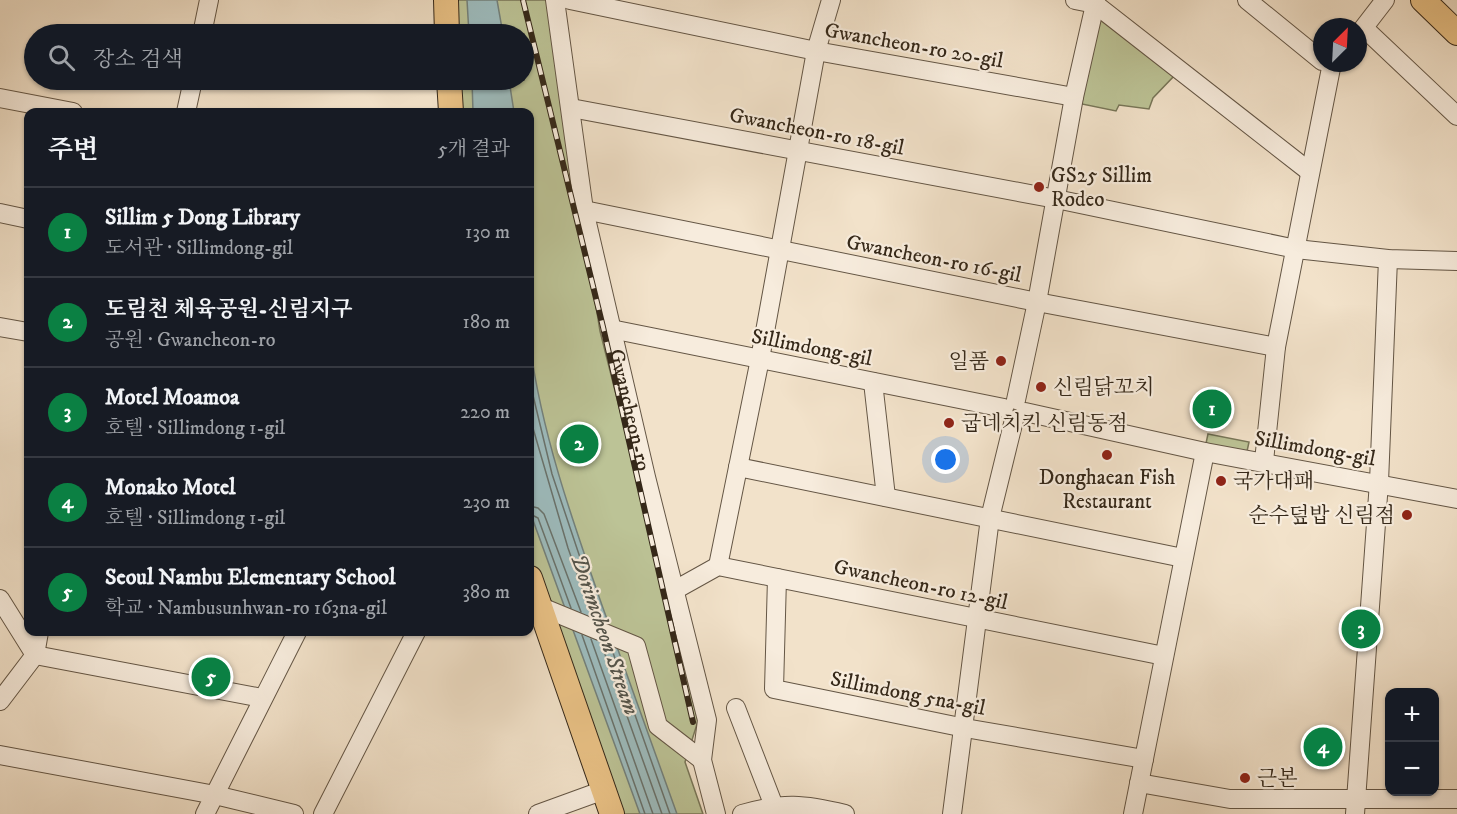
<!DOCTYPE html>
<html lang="ko">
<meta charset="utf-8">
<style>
body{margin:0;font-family:"IM FELL DW Pica","Noto Serif KR",serif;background:#20242c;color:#f1f3f6}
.controls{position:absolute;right:18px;bottom:18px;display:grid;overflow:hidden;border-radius:12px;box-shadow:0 2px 4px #0004}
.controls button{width:54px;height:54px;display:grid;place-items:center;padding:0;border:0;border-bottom:2px solid #363941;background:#171b24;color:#f1f3f6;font:30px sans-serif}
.compass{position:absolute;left:1313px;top:18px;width:54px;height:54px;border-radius:50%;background:#171b24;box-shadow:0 2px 4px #0004;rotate:24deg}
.you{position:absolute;left:946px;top:460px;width:21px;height:21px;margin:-15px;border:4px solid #fff;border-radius:50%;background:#1a73e8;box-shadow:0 0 0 9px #1a73e833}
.badge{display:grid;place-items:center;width:39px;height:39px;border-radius:50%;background:#0b8043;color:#fff;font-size:20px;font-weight:700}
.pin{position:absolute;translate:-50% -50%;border:3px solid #fff;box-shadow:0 2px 6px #0006}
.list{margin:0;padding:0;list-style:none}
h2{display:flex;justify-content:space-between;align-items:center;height:78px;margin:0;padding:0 24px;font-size:26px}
h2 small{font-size:20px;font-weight:400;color:#9ea1a6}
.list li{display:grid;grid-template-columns:39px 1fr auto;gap:18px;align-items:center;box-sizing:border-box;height:90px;padding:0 24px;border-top:2px solid #363941}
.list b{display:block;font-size:22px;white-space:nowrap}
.list p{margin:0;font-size:20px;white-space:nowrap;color:#9ea1a6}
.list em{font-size:20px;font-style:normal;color:#9ea1a6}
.icon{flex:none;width:33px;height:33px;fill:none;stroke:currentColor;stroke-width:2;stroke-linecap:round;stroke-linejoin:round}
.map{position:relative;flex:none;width:1457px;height:814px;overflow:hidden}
.search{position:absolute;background:#171b24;box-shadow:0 2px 4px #0004;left:24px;top:24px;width:510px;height:66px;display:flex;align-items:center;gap:15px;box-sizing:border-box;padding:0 21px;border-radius:33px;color:#9ea1a6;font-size:22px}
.panel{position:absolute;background:#171b24;box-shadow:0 2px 4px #0004;left:24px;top:108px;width:510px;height:528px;border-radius:12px}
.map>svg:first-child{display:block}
</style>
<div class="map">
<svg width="1457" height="814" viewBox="0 0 1457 814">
<rect width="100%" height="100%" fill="#f2e2ca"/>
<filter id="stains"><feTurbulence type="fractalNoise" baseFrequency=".00333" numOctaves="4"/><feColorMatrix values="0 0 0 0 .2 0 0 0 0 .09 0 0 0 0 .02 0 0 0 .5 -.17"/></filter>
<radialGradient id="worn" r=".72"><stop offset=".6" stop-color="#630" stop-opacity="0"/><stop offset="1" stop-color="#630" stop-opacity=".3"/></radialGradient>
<g fill="#bcc396" stroke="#787658" stroke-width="1.5">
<polygon points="446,0 551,0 574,171 600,331 698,721 685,762 703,814 619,814 530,558 530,112 456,112 453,80 524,80 524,34 449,34"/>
<polygon points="1096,12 1174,76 1153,98 1149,109 1119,105 1116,111 1077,103"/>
<polygon points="1208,434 1249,442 1246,456 1205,448"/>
</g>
<g fill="#9dbcbe" stroke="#73817c" stroke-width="1.5">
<polygon points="467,0 497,0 503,34 469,34"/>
<polygon points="472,80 509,80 514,112 473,112"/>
<path d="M530,345C542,435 573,522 603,608C628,677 652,745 677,814H640L530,512Z"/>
</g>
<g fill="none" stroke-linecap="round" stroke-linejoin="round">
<g stroke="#69726c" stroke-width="1.5">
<polyline points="530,383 552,474 601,620"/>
<polyline points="530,418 568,548 592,616"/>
<polyline points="530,506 538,508 544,514 581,612"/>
<polyline points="530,514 538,518 571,608"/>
<polyline points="582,635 645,814"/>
<polyline points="591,639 653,814"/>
<polyline points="601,643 662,814"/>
<polyline points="611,647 670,814"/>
</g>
<g stroke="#645645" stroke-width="20">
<g id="minor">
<path id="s1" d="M555,0L584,210L646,477L707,720L702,760L716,814"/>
<polyline points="570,0 816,51 1074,97"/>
<polyline points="1075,0 1095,4 1310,172"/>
<polyline points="1247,0 1322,61"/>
<polyline points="1364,28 1457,116"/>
<polyline points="202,34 209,0"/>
<polyline points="1358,35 1385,0"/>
<polyline points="0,98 73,112"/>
<polyline points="571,108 1056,199 1296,249 1388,259 1457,261"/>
<polyline points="186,112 193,80"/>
<polyline points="584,210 1037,302 1276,347"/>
<polyline points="0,213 28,219"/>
<polyline points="0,327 28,332"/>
<polyline points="611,329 1004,408"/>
<polyline points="873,382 886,497"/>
<polyline points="1016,400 1037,302 1074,97 1096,0"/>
<polyline points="1025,412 1205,452 1457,499"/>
<polyline points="1264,461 1276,347 1331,68 1335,63"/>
<polyline points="738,467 1183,558"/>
<polyline points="718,566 760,359 816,51 831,0"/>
<polyline points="777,578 774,689 965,728 1144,759"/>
<polyline points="675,590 718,566 1164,656"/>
<polyline points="0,599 35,655 262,698"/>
<polyline points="539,606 636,646 658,726 702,760"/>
<polyline points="0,701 35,655 39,632"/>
<polyline points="736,708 777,814"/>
<polyline points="0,755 215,795 294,814"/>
<polyline points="1139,783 1230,799 1457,799"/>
<polyline points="205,814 297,632"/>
<polyline points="323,814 416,632"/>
<polyline points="538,814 604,790"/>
<path d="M742,814C783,802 804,804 845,814"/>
<polyline points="952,814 990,518 1014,420"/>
<polyline points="1133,814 1205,452"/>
<polyline points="1355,814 1379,482 1388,259"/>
</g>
</g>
<g stroke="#352819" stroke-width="26">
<g id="major">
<polyline points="446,0 447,34"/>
<polyline points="1423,0 1457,33"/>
<polyline points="449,80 451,112"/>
<polyline points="530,578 612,814"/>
</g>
</g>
<use href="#minor" stroke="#f7ecdd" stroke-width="18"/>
<use href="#major" stroke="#e9c185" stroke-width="24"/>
<g stroke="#352819" stroke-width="6">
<polyline id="rail" points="523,0 603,327 693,722"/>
</g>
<use href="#rail" stroke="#f7ecdd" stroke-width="4" stroke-dasharray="11" stroke-linecap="butt"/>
</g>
<g fill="#8f2418" stroke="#f7ecdd" stroke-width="2">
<circle cx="1039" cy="187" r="6"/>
<circle cx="1001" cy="361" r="6"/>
<circle cx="1041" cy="387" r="6"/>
<circle cx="949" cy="423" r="6"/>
<circle cx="1107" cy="455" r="6"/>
<circle cx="1221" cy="481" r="6"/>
<circle cx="1407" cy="515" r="6"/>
<circle cx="1245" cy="778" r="6"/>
</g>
<g text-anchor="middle" stroke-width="4.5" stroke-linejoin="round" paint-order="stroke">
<g font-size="21" fill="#352819" stroke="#f7ecdd">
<text transform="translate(914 45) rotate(10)" y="7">Gwancheon-ro 20-gil</text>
<text transform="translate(817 131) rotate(11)" y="7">Gwancheon-ro 18-gil</text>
<text transform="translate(934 258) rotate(11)" y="7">Gwancheon-ro 16-gil</text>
<text transform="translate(812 347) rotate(11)" y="7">Sillimdong-gil</text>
<text dy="7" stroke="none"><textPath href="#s1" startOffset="417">Gwancheon-ro</textPath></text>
<text transform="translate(1315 448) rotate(10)" y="7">Sillimdong-gil</text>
<text transform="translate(921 584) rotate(12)" y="7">Gwancheon-ro 12-gil</text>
<text transform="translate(908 693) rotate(11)" y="7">Sillimdong 5na-gil</text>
</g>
<g font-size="21" fill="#352819" stroke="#f7ecdd" text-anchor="start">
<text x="1051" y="182">GS25 Sillim<tspan x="1051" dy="24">Rodeo</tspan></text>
<text x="989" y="368" text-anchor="end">일품</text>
<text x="1053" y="394">신림닭꼬치</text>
<text x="961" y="430">굽네치킨 신림동점</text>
<text x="1107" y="484" text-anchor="middle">Donghaean Fish<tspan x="1107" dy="24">Restaurant</tspan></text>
<text x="1233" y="488">국가대패</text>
<text x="1395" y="522" text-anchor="end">순수덮밥 신림점</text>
<text x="1257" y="785">근본</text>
</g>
<g font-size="22" font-style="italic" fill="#54544b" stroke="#f7ecdd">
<text transform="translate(606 634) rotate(71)" y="8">Dorimcheon Stream</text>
</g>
</g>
<rect width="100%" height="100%" filter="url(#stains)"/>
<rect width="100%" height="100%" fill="url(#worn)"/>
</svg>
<div class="controls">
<button>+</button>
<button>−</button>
</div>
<svg class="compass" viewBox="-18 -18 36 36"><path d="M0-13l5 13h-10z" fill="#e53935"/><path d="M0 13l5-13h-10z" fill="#9ea1a6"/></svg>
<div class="you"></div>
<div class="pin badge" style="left:1212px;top:409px">1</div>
<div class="pin badge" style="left:579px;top:444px">2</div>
<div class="pin badge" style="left:1361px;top:629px">3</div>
<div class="pin badge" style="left:1323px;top:747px">4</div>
<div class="pin badge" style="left:211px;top:677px">5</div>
<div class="search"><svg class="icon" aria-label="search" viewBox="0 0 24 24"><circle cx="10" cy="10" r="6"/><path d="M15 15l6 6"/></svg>장소 검색</div>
<section class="panel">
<h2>주변<small>5개 결과</small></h2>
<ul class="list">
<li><span class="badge">1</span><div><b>Sillim 5 Dong Library</b><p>도서관 · Sillimdong-gil</p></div><em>130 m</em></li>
<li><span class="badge">2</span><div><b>도림천 체육공원-신림지구</b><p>공원 · Gwancheon-ro</p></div><em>180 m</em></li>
<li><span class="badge">3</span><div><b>Motel Moamoa</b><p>호텔 · Sillimdong 1-gil</p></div><em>220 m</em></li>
<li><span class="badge">4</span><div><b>Monako Motel</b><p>호텔 · Sillimdong 1-gil</p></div><em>230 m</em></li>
<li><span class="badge">5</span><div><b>Seoul Nambu Elementary School</b><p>학교 · Nambusunhwan-ro 163na-gil</p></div><em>380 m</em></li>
</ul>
</section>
</div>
